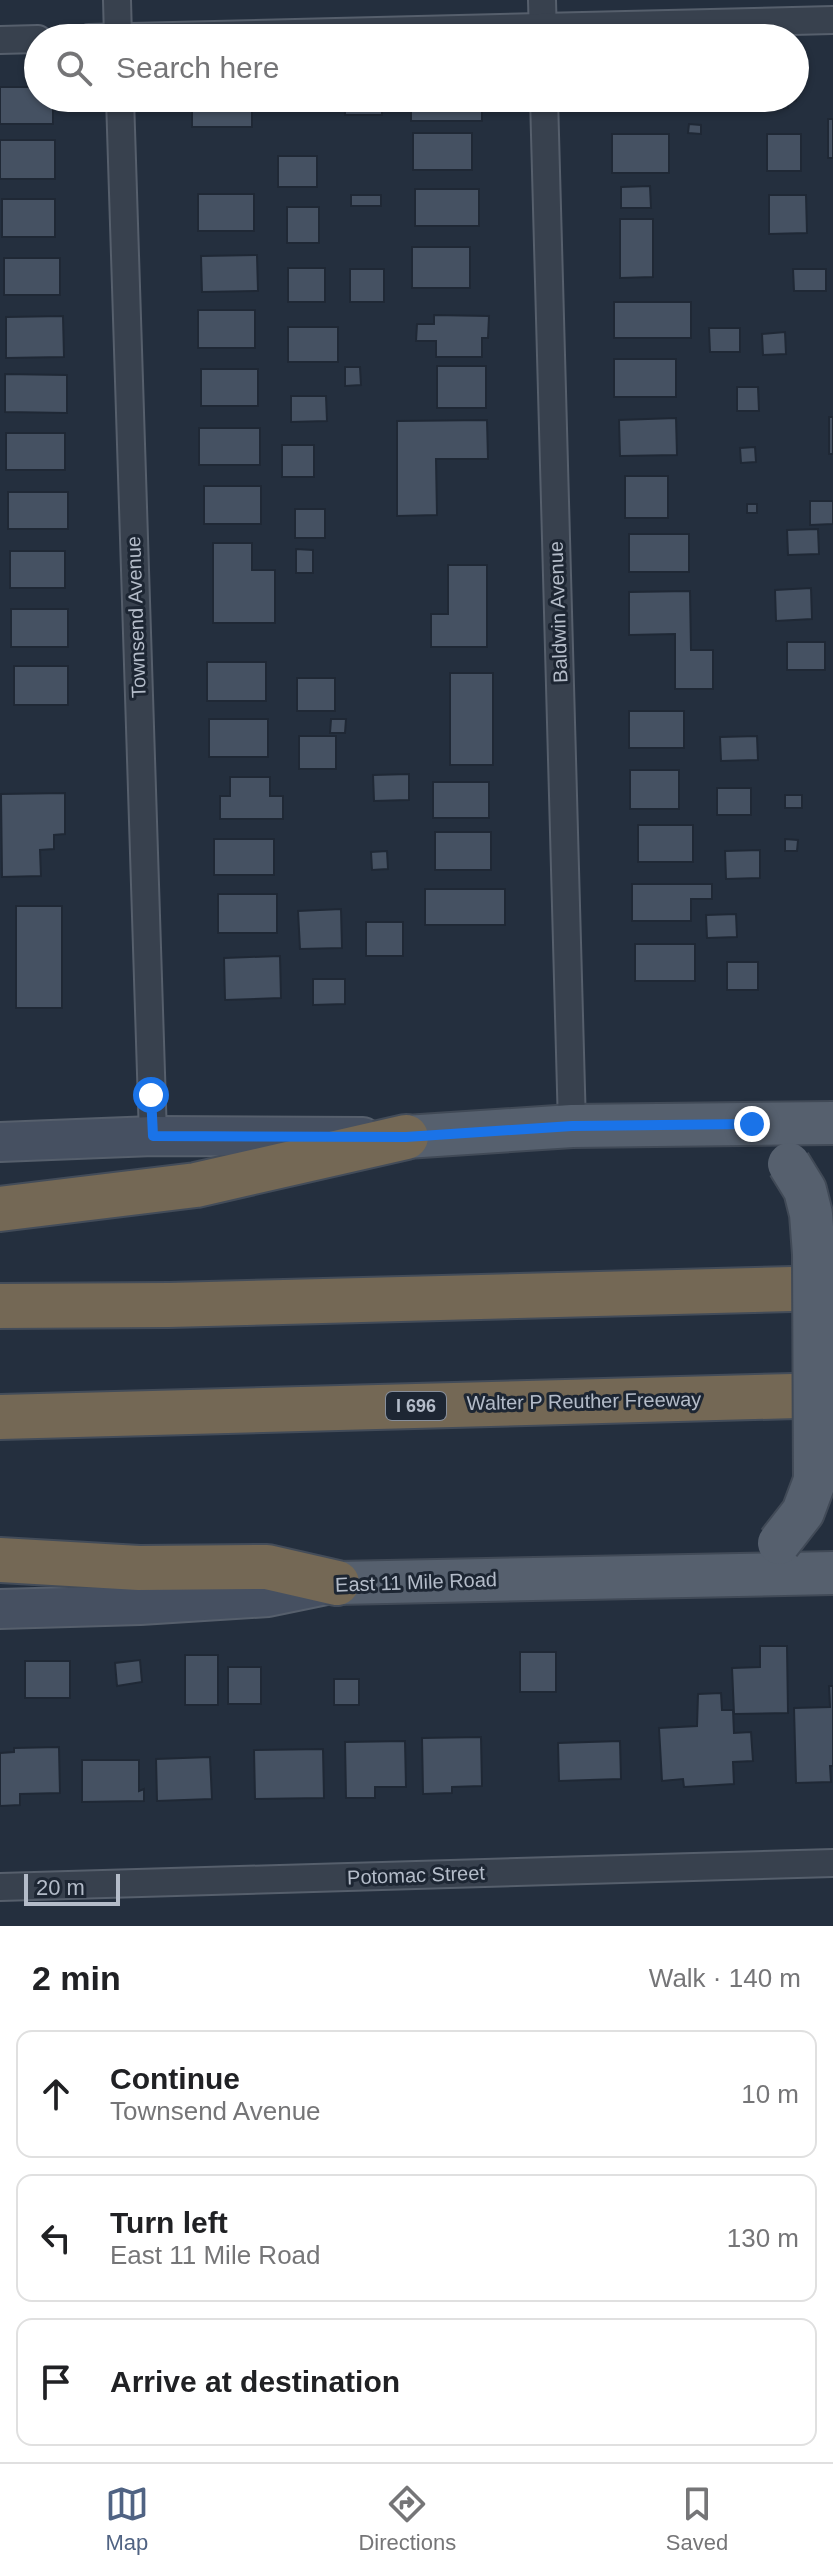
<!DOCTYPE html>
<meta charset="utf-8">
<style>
body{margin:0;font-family:Arial,sans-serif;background:#f2f2f2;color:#202124}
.scale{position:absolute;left:24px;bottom:20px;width:96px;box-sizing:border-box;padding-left:8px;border:4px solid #b4bcc9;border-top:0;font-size:22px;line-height:28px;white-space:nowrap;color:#b4bcc9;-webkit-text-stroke:6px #1d2633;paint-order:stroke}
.stop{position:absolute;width:24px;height:24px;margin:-18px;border:6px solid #1a73e8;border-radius:50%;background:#fff}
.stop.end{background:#1a73e8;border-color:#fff;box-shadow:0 2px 8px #0008}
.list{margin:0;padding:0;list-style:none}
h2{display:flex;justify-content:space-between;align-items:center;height:104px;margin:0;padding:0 32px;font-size:34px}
h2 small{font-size:26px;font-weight:400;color:#757577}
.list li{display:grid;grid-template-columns:52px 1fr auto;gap:24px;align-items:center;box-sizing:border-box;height:128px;margin:0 16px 16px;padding:0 16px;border:2px solid #e0e0e0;border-radius:16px}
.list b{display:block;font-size:30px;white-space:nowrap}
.list p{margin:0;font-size:26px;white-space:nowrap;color:#757577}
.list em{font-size:26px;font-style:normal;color:#757577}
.icon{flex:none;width:44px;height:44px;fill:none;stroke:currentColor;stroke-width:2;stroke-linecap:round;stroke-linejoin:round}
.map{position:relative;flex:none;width:833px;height:1926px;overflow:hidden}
.search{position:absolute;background:#fff;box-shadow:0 2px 6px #0004;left:24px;right:24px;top:24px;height:88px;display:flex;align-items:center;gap:20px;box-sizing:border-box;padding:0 28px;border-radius:44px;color:#757577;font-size:30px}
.sheet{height:536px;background:#fff}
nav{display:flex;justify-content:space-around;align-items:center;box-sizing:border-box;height:112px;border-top:2px solid #e0e0e0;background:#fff;font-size:22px;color:#757577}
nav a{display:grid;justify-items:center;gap:4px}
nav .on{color:#506383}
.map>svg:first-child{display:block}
</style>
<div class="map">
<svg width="833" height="1926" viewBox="0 0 833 1926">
<rect width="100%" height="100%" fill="#242f3e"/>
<g fill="#455162" stroke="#1f2835" stroke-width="2">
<polygon points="795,86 796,101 787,102 788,108 766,109 766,98 795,98"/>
<polygon points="0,87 38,87 38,98 53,98 53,124 0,124"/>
<rect x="192" y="98" width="60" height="29"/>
<rect x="345" y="98" width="37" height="17"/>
<rect x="411" y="98" width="71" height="23"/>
<rect x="615" y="98" width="55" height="11"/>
<rect x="700" y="98" width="35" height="8"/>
<rect x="828" y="119" width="5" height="39"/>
<polygon points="689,124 701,125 701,134 688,133"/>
<rect x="413" y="133" width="59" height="37"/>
<rect x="612" y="134" width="57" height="39"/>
<rect x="767" y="134" width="34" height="37"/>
<rect x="0" y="140" width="55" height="39"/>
<rect x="278" y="156" width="39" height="31"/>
<polygon points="650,186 651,208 621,208 621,187"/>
<rect x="415" y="189" width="64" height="37"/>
<rect x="198" y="194" width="56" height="37"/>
<rect x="351" y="195" width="30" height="11"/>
<polygon points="769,195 806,195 807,233 769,234"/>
<rect x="2" y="199" width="53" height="38"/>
<rect x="287" y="207" width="32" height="36"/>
<polygon points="620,219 653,219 653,277 620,278"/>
<rect x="412" y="247" width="58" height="41"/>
<polygon points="257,255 258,291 202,292 201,256"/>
<rect x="4" y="258" width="56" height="37"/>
<rect x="288" y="268" width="37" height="34"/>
<rect x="350" y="269" width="34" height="33"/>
<polygon points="793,269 826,269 826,291 794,291"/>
<rect x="614" y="302" width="77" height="36"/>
<rect x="198" y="310" width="57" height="38"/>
<polygon points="434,315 489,316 488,338 482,338 482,357 436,357 436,341 416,341 417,324 434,324"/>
<polygon points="63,316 64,357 6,358 6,317"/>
<rect x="288" y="327" width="50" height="35"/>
<polygon points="709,328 740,328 740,352 710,352"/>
<polygon points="785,332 786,354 763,355 762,334"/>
<rect x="614" y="359" width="62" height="38"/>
<rect x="437" y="366" width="49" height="42"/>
<polygon points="345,367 360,367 361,385 345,386"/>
<rect x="201" y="369" width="57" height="37"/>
<polygon points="5,374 67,375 67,413 5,412"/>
<polygon points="737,387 758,387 759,411 737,411"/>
<polygon points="291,396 326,396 327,421 291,422"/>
<rect x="829" y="417" width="4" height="37"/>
<polygon points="676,418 677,455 620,456 619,420"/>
<polygon points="487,420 488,459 436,459 437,515 397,516 397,421"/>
<rect x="199" y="428" width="61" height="37"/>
<rect x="6" y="433" width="59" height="37"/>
<rect x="282" y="445" width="32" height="32"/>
<polygon points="755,447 756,462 741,463 740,448"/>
<rect x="625" y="476" width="43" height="42"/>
<rect x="204" y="486" width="57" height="38"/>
<rect x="8" y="492" width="60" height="37"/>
<polygon points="810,501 833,501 833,524 810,525"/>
<rect x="747" y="504" width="10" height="9"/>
<rect x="295" y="509" width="30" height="29"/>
<polygon points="818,529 819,554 788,555 787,530"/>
<rect x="629" y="534" width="60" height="38"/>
<polygon points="213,543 252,543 252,570 275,570 275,623 213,623"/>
<polygon points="296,549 313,550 313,573 296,573"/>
<rect x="10" y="551" width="55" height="37"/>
<polygon points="448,565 487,565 487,647 431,647 431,614 448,614"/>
<polygon points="811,588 812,619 776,621 775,590"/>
<polygon points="690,591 691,650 713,650 713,689 675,689 675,634 629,635 629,592"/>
<rect x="11" y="609" width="57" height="38"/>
<rect x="787" y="642" width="38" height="28"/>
<rect x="207" y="662" width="59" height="39"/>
<rect x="14" y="666" width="54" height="39"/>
<rect x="450" y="673" width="43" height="92"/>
<rect x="297" y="678" width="38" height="33"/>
<rect x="629" y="711" width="55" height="37"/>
<rect x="209" y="719" width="59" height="38"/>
<polygon points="331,719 346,719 345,733 330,733"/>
<rect x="299" y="736" width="37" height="33"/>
<polygon points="757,736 758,760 721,761 720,737"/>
<rect x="630" y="770" width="49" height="39"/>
<polygon points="409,774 409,800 374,801 373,775"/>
<polygon points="230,777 270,777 270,796 283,796 283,819 220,819 220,796 230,796"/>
<rect x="433" y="782" width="56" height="36"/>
<rect x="717" y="788" width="34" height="27"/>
<polygon points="65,793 65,834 54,835 54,849 40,850 41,876 2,877 1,794"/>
<rect x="785" y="795" width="17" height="13"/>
<rect x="638" y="825" width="55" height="37"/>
<rect x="435" y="832" width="56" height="38"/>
<rect x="214" y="839" width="60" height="36"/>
<polygon points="785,839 798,840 797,851 785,851"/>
<polygon points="760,850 760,878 726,879 725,851"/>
<polygon points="387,851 388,869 372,870 371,852"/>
<polygon points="632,884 712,884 712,899 691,899 691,921 632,921"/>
<rect x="425" y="889" width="80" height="36"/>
<rect x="218" y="894" width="59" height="39"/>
<rect x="16" y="906" width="46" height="102"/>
<polygon points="341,909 342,948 300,949 298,911"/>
<polygon points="736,914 737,937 707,938 706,915"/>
<rect x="366" y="922" width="37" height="34"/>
<rect x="635" y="944" width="60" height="37"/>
<polygon points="280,956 281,998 225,1000 224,958"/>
<rect x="727" y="962" width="31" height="28"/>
<polygon points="313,979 345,979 345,1004 313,1005"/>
<polygon points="760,1646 787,1646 788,1713 734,1714 732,1668 760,1667"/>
<rect x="520" y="1652" width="36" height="40"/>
<rect x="185" y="1655" width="33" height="50"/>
<polygon points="140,1660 142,1682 117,1686 115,1663"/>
<rect x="25" y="1661" width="45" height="37"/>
<rect x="228" y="1667" width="33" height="37"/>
<rect x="334" y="1679" width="25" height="26"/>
<polygon points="829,1686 833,1686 833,1766 830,1766 831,1782 796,1783 794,1708 830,1707"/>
<polygon points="721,1693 722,1710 733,1710 734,1733 751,1732 753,1761 733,1762 734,1784 684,1787 683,1779 662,1781 659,1728 697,1726 698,1694"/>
<polygon points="481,1737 482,1786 452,1787 452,1793 423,1794 422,1738"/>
<polygon points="405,1741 406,1787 375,1787 375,1798 346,1798 345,1742"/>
<polygon points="620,1741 621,1779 559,1781 558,1743"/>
<polygon points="59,1747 60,1793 20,1794 20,1805 0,1806 0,1753 14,1752 14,1748"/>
<polygon points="323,1749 324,1798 255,1799 254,1750"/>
<polygon points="210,1757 212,1799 157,1801 156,1759"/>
<polygon points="82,1760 139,1760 139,1791 144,1789 144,1801 82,1802"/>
</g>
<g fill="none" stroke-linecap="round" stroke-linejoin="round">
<g stroke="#565f6c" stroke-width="30">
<g id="minor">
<polyline points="117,0 118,38"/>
<polyline points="542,0 543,38"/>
<polyline points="89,38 833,20"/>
<polyline points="0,40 38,39"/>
<polyline points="120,98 153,1136"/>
<polyline points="544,98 572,1126"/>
<polyline points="0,1887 833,1863"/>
</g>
</g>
<g stroke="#565f6c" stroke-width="42">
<g id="secondary">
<polyline points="0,1142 153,1136 363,1137"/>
<polyline points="0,1609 140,1605 268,1597 336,1583"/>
</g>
</g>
<g stroke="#414a57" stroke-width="46">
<g id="primary">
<polyline points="406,1137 572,1126 833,1123"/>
<polyline points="337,1583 833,1573"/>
</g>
</g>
<g stroke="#434c59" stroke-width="48">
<g id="motorway">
<polyline points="0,1209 196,1185 406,1137"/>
<polyline points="0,1306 169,1305 833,1288"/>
<polyline points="0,1417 833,1395"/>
<polyline points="0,1560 139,1568 267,1567 337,1583"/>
</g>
</g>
<use href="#minor" stroke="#38414e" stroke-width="26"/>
<use href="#secondary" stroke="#465061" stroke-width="38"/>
<use href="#primary" stroke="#56606e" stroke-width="42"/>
<use href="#motorway" stroke="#746855" stroke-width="44"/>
<g stroke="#414a57" stroke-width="46" stroke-linecap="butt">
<polyline id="primary-bridge" points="779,1543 803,1512 815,1480 814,1254 811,1214 805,1190 789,1164"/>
</g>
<use href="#primary-bridge" stroke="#56606e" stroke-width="42"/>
</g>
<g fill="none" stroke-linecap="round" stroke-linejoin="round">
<polyline stroke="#1a73e8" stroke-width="10" points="151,1095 153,1136 406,1137 572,1126 752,1124"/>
</g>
<g text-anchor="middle" stroke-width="6" stroke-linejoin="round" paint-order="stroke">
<rect fill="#1d2633" stroke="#878f9c" stroke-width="2" x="386" y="1392" width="60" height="28" rx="6"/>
<g font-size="18" font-weight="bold" fill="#b4bcc9">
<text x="416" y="1412">I 696</text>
</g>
<g font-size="20" fill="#b4bcc9" stroke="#1d2633">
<text transform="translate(558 612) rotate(-92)" y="7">Baldwin Avenue</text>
<text transform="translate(136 617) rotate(-92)" y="7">Townsend Avenue</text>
<text transform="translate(584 1401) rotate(-1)" y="7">Walter P Reuther Freeway</text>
<text transform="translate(416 1582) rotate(-2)" y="7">East 11 Mile Road</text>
<text transform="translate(416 1875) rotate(-2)" y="7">Potomac Street</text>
</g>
</g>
</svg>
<div class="scale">20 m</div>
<div class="stop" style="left:151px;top:1095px"></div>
<div class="stop end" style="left:752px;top:1124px"></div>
<div class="search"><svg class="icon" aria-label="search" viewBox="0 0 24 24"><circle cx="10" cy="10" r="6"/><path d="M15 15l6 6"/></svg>Search here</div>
</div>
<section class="sheet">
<h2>2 min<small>Walk · 140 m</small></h2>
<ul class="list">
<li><svg class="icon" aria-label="ahead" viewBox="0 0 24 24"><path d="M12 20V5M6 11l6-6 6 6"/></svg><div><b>Continue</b><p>Townsend Avenue</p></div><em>10 m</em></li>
<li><svg class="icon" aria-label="left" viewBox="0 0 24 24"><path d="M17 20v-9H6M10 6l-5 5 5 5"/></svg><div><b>Turn left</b><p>East 11 Mile Road</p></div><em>130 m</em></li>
<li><svg class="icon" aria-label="arrive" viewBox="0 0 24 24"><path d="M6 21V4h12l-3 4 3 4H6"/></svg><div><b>Arrive at destination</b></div></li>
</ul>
</section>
<nav>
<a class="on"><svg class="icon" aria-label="map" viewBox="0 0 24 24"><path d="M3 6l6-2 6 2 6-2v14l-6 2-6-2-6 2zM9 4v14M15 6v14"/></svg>Map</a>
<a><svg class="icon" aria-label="directions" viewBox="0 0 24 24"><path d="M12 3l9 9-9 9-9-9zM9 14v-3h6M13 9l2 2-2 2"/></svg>Directions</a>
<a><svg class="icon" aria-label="saved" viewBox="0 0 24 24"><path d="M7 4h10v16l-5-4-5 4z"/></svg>Saved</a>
</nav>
